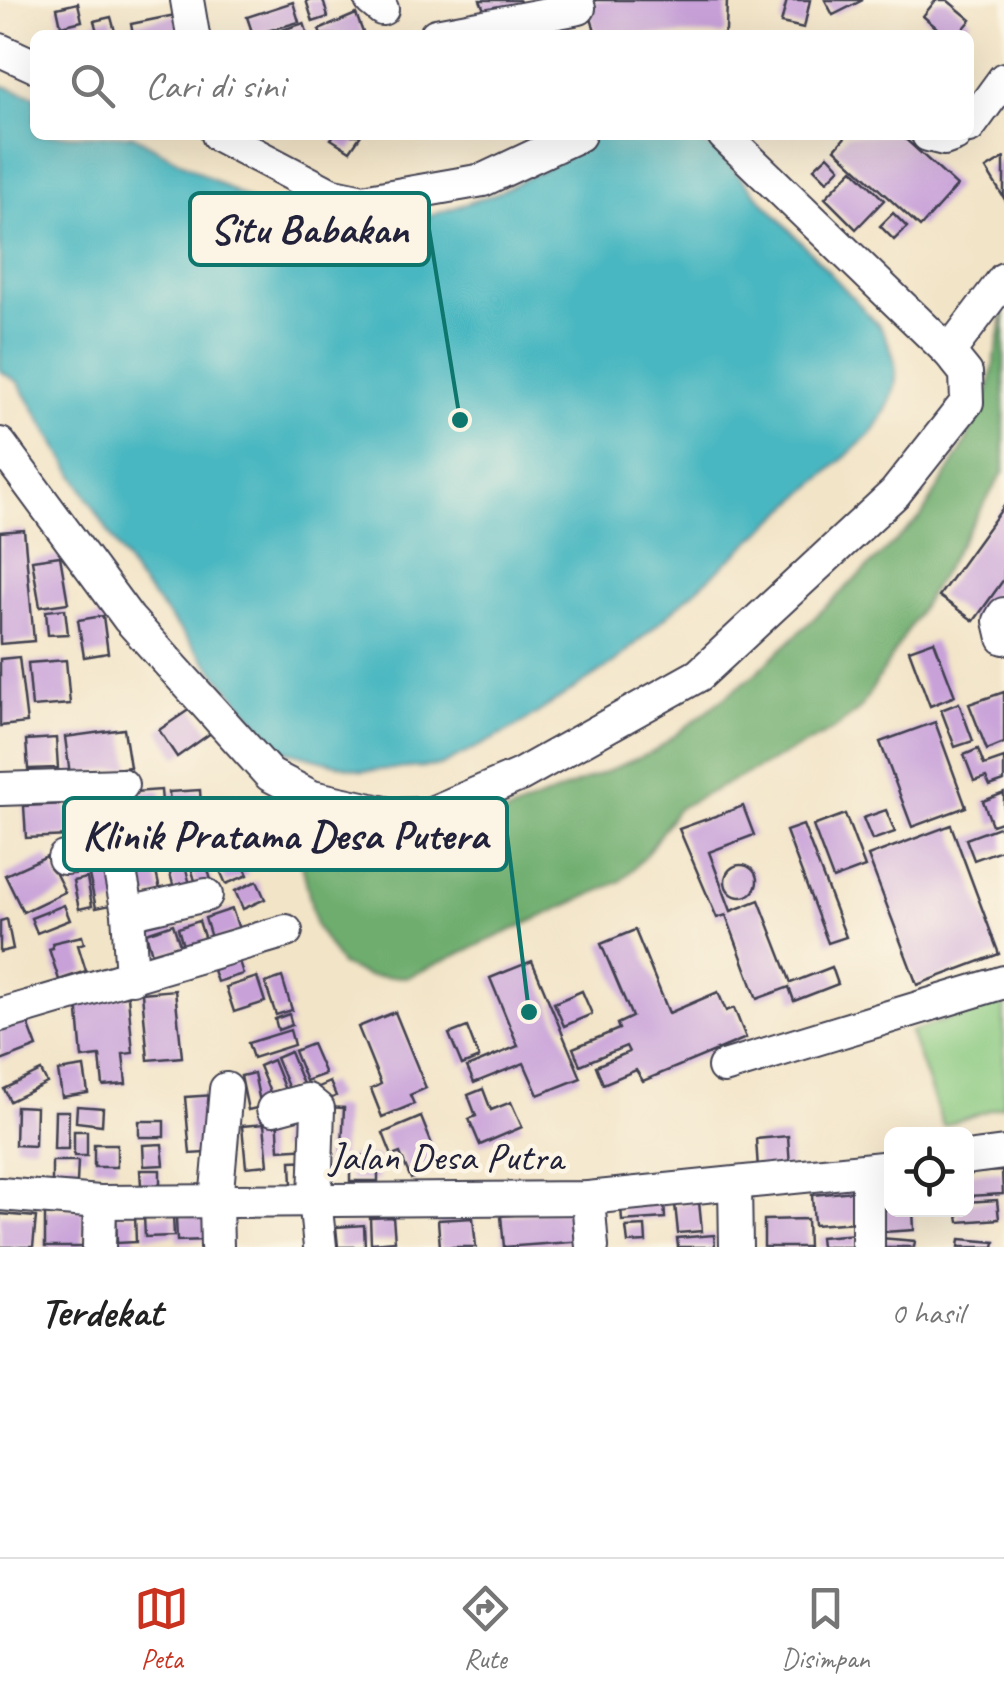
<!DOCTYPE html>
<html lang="id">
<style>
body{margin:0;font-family:Caveat,sans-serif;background:#f2f2f2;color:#222}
.controls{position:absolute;right:30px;bottom:30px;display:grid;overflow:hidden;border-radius:15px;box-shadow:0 10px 40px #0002}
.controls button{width:90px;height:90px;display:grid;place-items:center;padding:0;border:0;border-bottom:2px solid #e0e0e0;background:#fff;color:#222;font:50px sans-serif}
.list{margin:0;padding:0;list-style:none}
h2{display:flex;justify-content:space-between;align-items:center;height:130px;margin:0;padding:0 40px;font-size:42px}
h2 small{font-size:32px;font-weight:400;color:#767676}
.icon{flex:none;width:55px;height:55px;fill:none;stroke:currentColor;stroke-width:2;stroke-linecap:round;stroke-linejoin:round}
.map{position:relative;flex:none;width:1004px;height:1247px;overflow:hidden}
.search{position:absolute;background:#fff;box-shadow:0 10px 40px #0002;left:30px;right:30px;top:30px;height:110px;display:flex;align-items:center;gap:25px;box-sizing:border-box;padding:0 35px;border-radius:15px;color:#767676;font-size:38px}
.sheet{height:310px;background:#fff}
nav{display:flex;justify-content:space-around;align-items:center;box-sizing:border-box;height:140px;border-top:2px solid #e0e0e0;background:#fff;font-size:28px;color:#767676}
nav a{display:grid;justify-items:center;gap:5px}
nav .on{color:#c8321e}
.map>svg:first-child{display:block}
</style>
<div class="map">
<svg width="1004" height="1247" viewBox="0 0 1004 1247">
<rect width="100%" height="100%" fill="#fcf5e5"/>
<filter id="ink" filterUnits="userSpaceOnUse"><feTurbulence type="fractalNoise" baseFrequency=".01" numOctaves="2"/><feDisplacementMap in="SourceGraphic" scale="20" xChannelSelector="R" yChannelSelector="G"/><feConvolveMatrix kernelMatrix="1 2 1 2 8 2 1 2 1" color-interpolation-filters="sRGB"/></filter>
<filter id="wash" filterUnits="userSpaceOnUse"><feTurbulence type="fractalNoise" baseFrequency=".0048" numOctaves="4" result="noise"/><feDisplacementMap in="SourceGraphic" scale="40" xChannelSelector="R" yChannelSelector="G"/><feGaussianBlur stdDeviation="2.25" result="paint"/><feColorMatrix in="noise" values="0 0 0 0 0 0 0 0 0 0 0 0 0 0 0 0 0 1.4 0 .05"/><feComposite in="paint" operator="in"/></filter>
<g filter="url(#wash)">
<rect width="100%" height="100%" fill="#f2e4c7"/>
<polygon fill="#89c980" stroke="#56765e" stroke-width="2.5" points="1004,1000 1004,1105 943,1126 910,1032"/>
<polygon fill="#6ead6e" stroke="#486854" stroke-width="2.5" points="1004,312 1004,471 860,709 835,729 677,809 646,855 621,881 408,977 367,976 341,965 316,926 299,851 317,837 341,835 396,850 445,839 655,751 755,674 921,517 964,446 989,388"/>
<path fill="#48b7c1" stroke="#356c7e" stroke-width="2.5" d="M0,85L35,96V135H132L271,212L354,233L408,223L495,194L579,151L593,135H691L720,155L881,328C905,371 899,391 873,432L614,663L513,729L440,766L363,771L279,749L135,576L18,382L0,371Z"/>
<g id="blocks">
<g fill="#c8a1d9">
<polygon points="306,0 323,0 328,17 313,22"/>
<polygon points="480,0 519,0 521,3 487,17"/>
<polygon points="593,0 727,0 726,31 723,35 596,35 591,18"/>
<polygon points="787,0 810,0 804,28 781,23"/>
<polygon points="825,0 863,0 833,15"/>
<polygon points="936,0 947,0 971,20 958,35 945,35 923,16"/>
<polygon points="293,2 299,22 253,35 247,17"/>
<polygon points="78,3 82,21 61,26 57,8"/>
<polygon points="180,14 184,35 133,35 131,24"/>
<polygon points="356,14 364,35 321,35 319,30"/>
<polygon points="111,17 116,35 98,35 94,21"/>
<polygon points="304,23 308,35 270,35 270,34"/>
<polygon points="334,135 361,135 350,151 331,139"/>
<polygon points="847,135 901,135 957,186 920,227 835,149"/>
<polygon points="828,155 840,168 827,181 814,168"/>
<polygon points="1004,158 1004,198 986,169"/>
<polygon points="853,169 884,200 856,229 825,198"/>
<polygon points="893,213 907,227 894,240 880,226"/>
<polygon points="1004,506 1004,579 974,621 939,596"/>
<polygon points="24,530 34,641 0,644 0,532"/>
<polygon points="60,556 68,603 40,607 32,560"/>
<polygon points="65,609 68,634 48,635 46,611"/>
<polygon points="103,616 108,653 84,657 78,620"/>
<polygon points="934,641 955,696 930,706 909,650"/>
<polygon points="19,657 27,723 0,726 0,659"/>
<polygon points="66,660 70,704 32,707 28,663"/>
<polygon points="1004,692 1004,743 987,750 969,704"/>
<polygon points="959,703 973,741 955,747 941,710"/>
<polygon points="193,707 211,733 177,757 159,730"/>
<polygon points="935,722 966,807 912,827 880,742"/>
<polygon points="124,729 130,767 70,775 65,737"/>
<polygon points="56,738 58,768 28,769 26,740"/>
<polygon points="978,749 984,765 1004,758 1004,781 990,786 986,777 974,781 964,755"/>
<polygon points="161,790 164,827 108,831 106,794"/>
<polygon points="200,790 202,821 171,822 169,792"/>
<polygon points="1004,793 1004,821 992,825 983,801"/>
<polygon points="91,794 94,838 80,839 77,795"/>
<polygon points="67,804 69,836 26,838 24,806"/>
<polygon points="743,806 754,835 709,852 731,911 759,900 791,983 832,967 838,984 794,1001 789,987 757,999 726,915 717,918 679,829"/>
<polygon points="886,810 895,832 872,840 863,818"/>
<polygon points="845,814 865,867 833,879 813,826"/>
<polygon points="803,825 846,937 828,943 786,831"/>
<polygon points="951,825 999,954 917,985 868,856"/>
<polygon points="1004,825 1004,849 974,860 966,839"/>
<polygon points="234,844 248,875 226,884 212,853"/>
<polygon points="47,856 65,892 23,912 5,875"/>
<polygon points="204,856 212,883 197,887 189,861"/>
<polygon points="184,862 191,888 175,892 168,866"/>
<polygon points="117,864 125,902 96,908 88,870"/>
<circle cx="741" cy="881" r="16"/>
<polygon points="155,868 161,894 133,899 127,874"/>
<polygon points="87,878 92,906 79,909 73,881"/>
<polygon points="257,881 265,899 243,909 235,891"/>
<polygon points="64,905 70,920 37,933 31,918"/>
<polygon points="232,909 240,932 212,941 205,918"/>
<polygon points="7,919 13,949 0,952 0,921"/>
<polygon points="199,921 206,943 184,949 178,928"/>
<polygon points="173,924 181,948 153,957 146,933"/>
<polygon points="635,930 669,1013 718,992 726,1011 734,1008 746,1038 643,1081 636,1070 603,1084 596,1066 629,1052 626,1046 580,1065 573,1048 619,1029 617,1024 632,1017 601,944"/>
<polygon points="82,936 84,943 78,945 86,971 59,980 49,949 53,948 52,943"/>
<polygon points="239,961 243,974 217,982 213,970"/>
<polygon points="532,961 581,1078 538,1095 524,1063 474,1083 467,1067 518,1046 490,978"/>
<polygon points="257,977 265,1002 234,1012 226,987"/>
<polygon points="282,977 292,1010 276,1015 265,983"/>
<polygon points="175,990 182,1057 148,1060 142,993"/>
<polygon points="582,991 592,1014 564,1026 554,1003"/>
<polygon points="128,996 133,1053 123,1054 126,1084 103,1086 100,1056 82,1058 77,1000"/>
<polygon points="395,1012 426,1088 410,1095 414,1104 382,1117 371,1089 381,1084 358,1027"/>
<polygon points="289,1014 292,1025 278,1030 275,1019"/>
<polygon points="26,1018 37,1047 1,1061 0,1027"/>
<polygon points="467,1027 479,1058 462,1065 449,1034"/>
<polygon points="290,1030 294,1045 253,1058 248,1043"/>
<polygon points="312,1044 325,1074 306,1081 294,1051"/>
<polygon points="290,1052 303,1084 289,1089 276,1058"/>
<polygon points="273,1060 285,1090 271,1095 259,1066"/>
<polygon points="84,1067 88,1093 62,1097 58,1071"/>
<polygon points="41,1071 47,1083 10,1101 4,1089"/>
<polygon points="254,1073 261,1107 248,1110 241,1076"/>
<polygon points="330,1082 336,1096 323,1103 316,1088"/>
<polygon points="483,1089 491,1110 511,1102 522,1127 480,1145 469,1119 476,1116 468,1095"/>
<polygon points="215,1095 220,1152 190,1154 185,1097"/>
<polygon points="16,1106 36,1107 35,1146 15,1145"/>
<polygon points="77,1106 103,1108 102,1125 76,1122"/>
<polygon points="328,1107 344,1108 341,1166 324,1165"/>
<polygon points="309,1110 311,1148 279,1150 277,1111"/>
<polygon points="55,1111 69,1111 68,1149 54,1149"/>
<polygon points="421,1117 441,1167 411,1179 400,1153 392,1156 383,1133"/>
<rect x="139" y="1121" width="25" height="16"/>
<polygon points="264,1124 268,1165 246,1167 242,1126"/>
<rect x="74" y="1131" width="13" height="25"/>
<polygon points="788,1136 790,1167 758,1169 756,1139"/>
<rect x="94" y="1144" width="23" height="23"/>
<polygon points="162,1144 164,1165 144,1166 143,1145"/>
<rect x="350" y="1156" width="28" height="25"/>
<polygon points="313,1160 315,1184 292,1185 291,1161"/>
<polygon points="52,1161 78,1161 77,1183 52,1183"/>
<polygon points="140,1170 160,1170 160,1185 141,1185"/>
<polygon points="1002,1171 1003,1194 969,1196 968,1173"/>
<polygon points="854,1191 856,1222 814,1225 812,1195"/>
<polygon points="997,1200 999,1219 959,1222 957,1210 966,1210 966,1202"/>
<polygon points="664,1202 665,1218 622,1221 621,1206"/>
<polygon points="699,1202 702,1231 678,1233 675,1204"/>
<polygon points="582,1209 584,1241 504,1247 501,1216"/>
<polygon points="883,1209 913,1210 914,1230 884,1232"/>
<rect x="45" y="1210" width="38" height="37"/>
<polygon points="0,1214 36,1217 33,1247 0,1247"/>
<polygon points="116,1215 135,1215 136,1242 117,1243"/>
<polygon points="173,1215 174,1236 145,1237 144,1216"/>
<polygon points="207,1215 208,1240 177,1241 176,1217"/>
<polygon points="393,1217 395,1241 371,1243 370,1218"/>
<polygon points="473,1218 476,1247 440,1247 438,1220"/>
<polygon points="807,1219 808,1247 764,1247 764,1220"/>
<polygon points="364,1225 365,1247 338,1247 336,1227"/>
<polygon points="645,1226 646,1242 628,1243 626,1227"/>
<polygon points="856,1234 857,1247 821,1247 820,1237"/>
<polygon points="714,1235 715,1247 678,1247 677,1238"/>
<polygon points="880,1238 915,1241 914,1247 880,1247"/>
<polygon points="960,1239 995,1242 994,1247 959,1247"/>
</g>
</g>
</g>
<g filter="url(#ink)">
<use href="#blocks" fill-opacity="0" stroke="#413f50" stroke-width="2.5"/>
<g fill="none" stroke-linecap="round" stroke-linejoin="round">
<g stroke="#413f50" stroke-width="36">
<g id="minor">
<polyline points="187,0 193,35"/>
<polyline points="371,0 382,9"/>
<polyline points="436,35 579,8"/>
<polyline points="0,50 35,66"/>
<polyline points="969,127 1004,79"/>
<polyline points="218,135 330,194 363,201 483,180 579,135"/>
<polyline points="928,135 944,139 955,135"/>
<polyline points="949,352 1004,279"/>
<polyline points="0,444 129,619 270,775 312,797 395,815 429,814 520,775 699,675 895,493 967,402 966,373 949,352 724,135"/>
<polyline points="1004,614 1000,621 1004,638"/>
<polyline points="0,789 122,785"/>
<polyline points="64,858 111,853 117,856 128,913 132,978"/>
<polyline points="128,913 206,895"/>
<polyline points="0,1015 286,931"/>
<polyline points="724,1067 1004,982"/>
<polyline points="273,1109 307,1100 318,1109 315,1199 320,1247"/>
<polyline points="966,1158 1004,1153"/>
<polyline points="735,1185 736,1247"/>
<polyline points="0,1194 100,1202 588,1198 892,1167"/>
<polyline points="588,1198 592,1247"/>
<polyline points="99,1247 100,1202"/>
<polyline points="217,1247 216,1202 226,1089"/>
<polyline points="868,1247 868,1170"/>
</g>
</g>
<use href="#minor" stroke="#fff" stroke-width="32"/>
</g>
</g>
<g text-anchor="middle" stroke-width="9" stroke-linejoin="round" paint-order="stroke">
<g font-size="40" fill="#22223b" stroke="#fcf5e5">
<text x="446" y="1170">Jalan Desa Putra</text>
</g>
</g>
<path fill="none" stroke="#0f766e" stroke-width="4" d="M460 420L429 229M529 1012L507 834"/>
<g fill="#0f766e" stroke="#fcf5e5" stroke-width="4">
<circle cx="460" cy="420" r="10"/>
<circle cx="529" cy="1012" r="10"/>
</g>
<g fill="#fcf5e5" stroke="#0f766e" stroke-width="4">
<rect x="190" y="193" width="239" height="72" rx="10"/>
<rect x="64" y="798" width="443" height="72" rx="10"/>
</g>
<g font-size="42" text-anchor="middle" font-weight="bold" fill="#22223b">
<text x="309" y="243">Situ Babakan</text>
<text x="285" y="849">Klinik Pratama Desa Putera</text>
</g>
</svg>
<div class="controls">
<button><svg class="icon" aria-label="locate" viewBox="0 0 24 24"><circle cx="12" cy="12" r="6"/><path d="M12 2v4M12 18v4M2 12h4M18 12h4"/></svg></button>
</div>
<div class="search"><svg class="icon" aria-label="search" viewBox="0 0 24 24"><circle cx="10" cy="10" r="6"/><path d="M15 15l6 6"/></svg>Cari di sini</div>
</div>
<section class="sheet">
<h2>Terdekat<small>0 hasil</small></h2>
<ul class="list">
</ul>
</section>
<nav>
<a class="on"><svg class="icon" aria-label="map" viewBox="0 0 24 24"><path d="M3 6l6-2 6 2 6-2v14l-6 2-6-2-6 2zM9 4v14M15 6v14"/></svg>Peta</a>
<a><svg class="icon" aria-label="directions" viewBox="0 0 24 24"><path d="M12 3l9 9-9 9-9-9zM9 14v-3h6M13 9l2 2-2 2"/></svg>Rute</a>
<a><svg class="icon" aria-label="saved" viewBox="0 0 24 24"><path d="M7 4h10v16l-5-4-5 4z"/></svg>Disimpan</a>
</nav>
